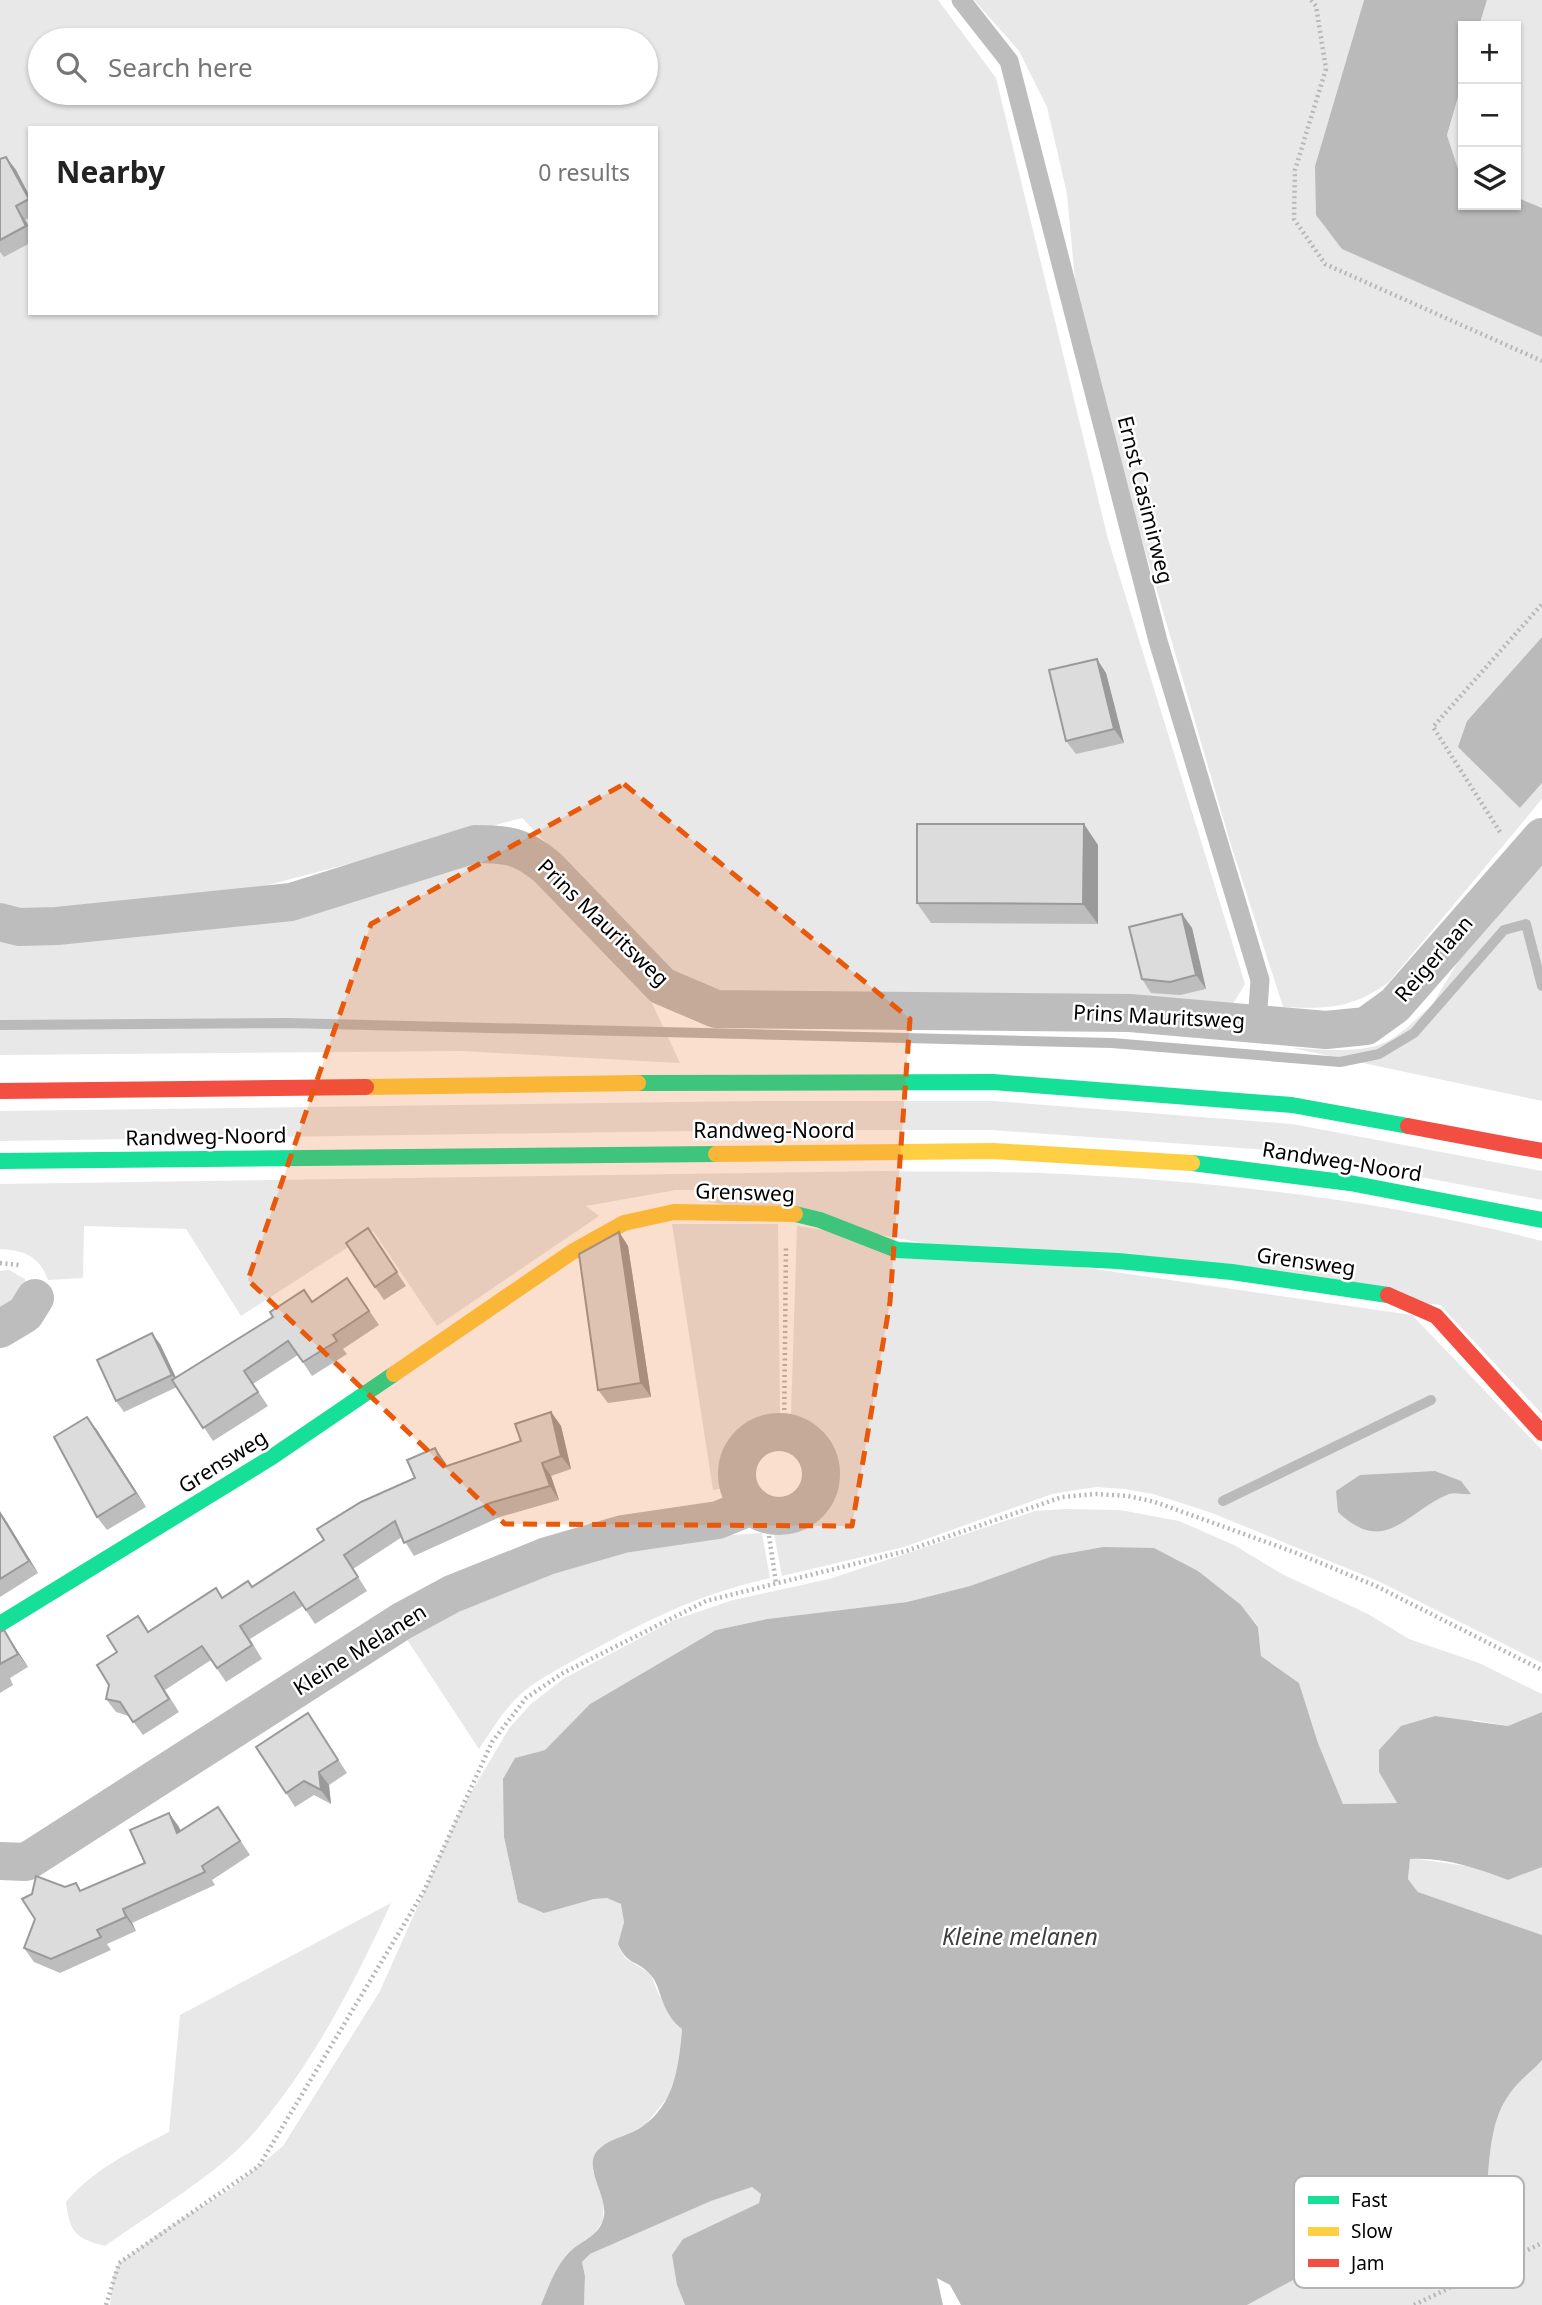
<!DOCTYPE html>
<meta charset="utf-8">
<style>
body{margin:0;font-family:"Noto Sans",sans-serif;background:#f6f6f6;color:#222}
.controls{position:absolute;right:21px;top:21px;display:grid;overflow:hidden;border-radius:0px;box-shadow:0 2px 5px #0004}
.controls button{width:63px;height:63px;display:grid;place-items:center;padding:0;border:0;border-bottom:2px solid #e0e0e0;background:#fff;color:#222;font:35px sans-serif}
.list{margin:0;padding:0;list-style:none}
h2{display:flex;justify-content:space-between;align-items:center;height:91px;margin:0;padding:0 28px;font-size:30px}
h2 small{font-size:23px;font-weight:400;color:#767676}
.icon{flex:none;width:38px;height:38px;fill:none;stroke:currentColor;stroke-width:2;stroke-linecap:round;stroke-linejoin:round}
.map{position:relative;flex:none;width:1542px;height:2305px;overflow:hidden}
.search{position:absolute;background:#fff;box-shadow:0 2px 5px #0004;left:28px;top:28px;width:630px;height:77px;display:flex;align-items:center;gap:18px;box-sizing:border-box;padding:0 24px;border-radius:38px;color:#767676;font-size:26px}
.panel{position:absolute;background:#fff;box-shadow:0 2px 5px #0004;left:28px;top:126px;width:630px;height:189px;border-radius:0px}
.map>svg:first-child{display:block}
</style>
<div class="map">
<svg width="1542" height="2305" viewBox="0 0 1542 2305">
<rect width="100%" height="100%" fill="#fff"/>
<g fill="#e8e8e8" fill-rule="evenodd">
<path d="M0,0H938L996,78L1108,539L1245,984L1231,1007L725,994L669,969L522,818L230,895L41,917L0,906ZM40,40H646V93H40ZM30,128H656V313H30Z"/>
<path d="M974,0H1364L1315,166L1343,249L1542,337V637L1467,721L1520,808L1542,783V799L1389,982C1352,1009 1327,1009 1283,1007L1230,842L1079,323L1067,194L1047,107L1019,51Z"/>
<polygon points="1487,0 1542,0 1542,208 1516,197 1516,26 1479,26"/>
<polygon points="1463,80 1463,174 1459,172 1447,135"/>
<path d="M1542,845V1101L1292,1048C1321,1049 1364,1055 1390,1040C1405,1031 1419,1016 1432,1005L1500,891Z"/>
<polygon points="495,858 532,873 646,990 680,1063 462,1051 0,1055 0,935"/>
<polygon points="759,1101 994,1101 1292,1124 1542,1171 1542,1200 1284,1151 991,1130 758,1130 0,1141 0,1111"/>
<path d="M883,1171C943,1172 1004,1171 1064,1174C1223,1182 1387,1201 1542,1241V1414L1440,1305L928,1244L704,1201L697,1190H676L586,1206L599,1216L437,1326L373,1231L241,1316L186,1229L84,1226L83,1278L48,1280C40,1256 23,1250 0,1249V1184Z"/>
<path d="M672,1224H778L780,1413C734,1419 722,1445 724,1488L713,1490Z"/>
<path d="M797,1226L1412,1315L1542,1450V1663L1378,1581L1212,1513L1153,1494L1124,1489L1096,1487L1052,1494L904,1547L782,1576L773,1529C852,1522 857,1432 791,1414Z"/>
<polygon points="9,1270 25,1279 27,1293 0,1319 0,1271"/>
<polygon points="1064,1509 1120,1510 1179,1521 1234,1545 1282,1574 1368,1614 1409,1639 1479,1663 1542,1694 1542,1712 1508,1726 1474,1720 1379,1772 1397,1803 1343,1804 1318,1743 1299,1683 1261,1656 1258,1626 1241,1605 1103,1547 1054,1556 970,1586 907,1602 767,1619 716,1630 590,1704 545,1750 515,1758 504,1837 518,1902 544,1912 594,1899 607,1898 622,1904 624,1922 618,1944 625,1958 651,1974 658,1993 682,2029 678,2068 668,2097 645,2125 599,2148 593,2171 604,2200 603,2221 594,2234 566,2254 541,2305 110,2305 113,2276 119,2263 164,2230 232,2188 283,2146 380,1991 460,1811 510,1727 531,1704 563,1679 674,1620 733,1600 829,1579 1035,1511"/>
<path d="M762,1533L770,1578C700,1594 653,1617 591,1651C568,1664 542,1676 522,1693C504,1709 492,1730 479,1749L404,1635L561,1565L702,1537Z"/>
<polygon points="1410,1858 1474,1867 1508,1880 1542,1867 1542,1935 1418,1892 1408,1879"/>
<path d="M391,1903C355,1982 314,2061 258,2128C222,2172 152,2212 105,2246C76,2238 70,2234 66,2202C94,2169 130,2152 169,2132L180,2015Z"/>
<path d="M1542,2060V2305H1247L1488,2175C1491,2143 1493,2113 1515,2087C1523,2077 1534,2070 1542,2060Z"/>
<polygon points="752,2187 761,2194 759,2203 683,2239 677,2285 685,2305 584,2305 585,2276 582,2262 590,2254 711,2201"/>
</g>
<g fill="#bababa">
<polygon points="1364,0 1487,0 1479,26 1463,26 1463,80 1447,135 1459,172 1463,174 1463,205 1516,205 1516,197 1542,208 1542,337 1342,249 1316,215 1315,166"/>
<polygon points="1542,637 1542,783 1520,808 1458,747 1467,721"/>
<path d="M1435,1471L1461,1481L1471,1494C1463,1495 1457,1492 1449,1494C1405,1512 1386,1557 1338,1512L1336,1491L1360,1475Z"/>
<path d="M1103,1547L1154,1548L1198,1571L1241,1605L1258,1627L1261,1656L1299,1683L1318,1743L1343,1804L1397,1803L1379,1772V1750L1401,1726L1435,1716L1508,1726L1542,1712V1867L1508,1880C1477,1868 1444,1857 1410,1859L1408,1879L1418,1892L1542,1935V2060C1534,2070 1523,2077 1515,2087C1493,2112 1491,2143 1488,2175L1247,2305H961L950,2285L937,2278L943,2305H685L677,2285L672,2255L683,2239L759,2203L761,2194L752,2187L711,2201L590,2254L582,2262L585,2276L584,2305H541C548,2288 554,2271 565,2257C576,2242 597,2239 603,2220C611,2197 579,2166 600,2148C611,2138 631,2135 643,2126C675,2104 679,2064 682,2029C659,2011 662,1985 649,1973C634,1958 629,1967 618,1944L624,1922L621,1904L607,1898L594,1899L544,1913L518,1902L504,1837L503,1779L515,1758L545,1750L590,1704L716,1630L767,1619L907,1602L970,1586L1053,1556Z"/>
</g>
<g fill="none" stroke-linecap="round" stroke-linejoin="round">
<g stroke="#bababa" stroke-width="10">
<polyline points="0,1025 287,1023 1112,1043 1340,1062 1379,1054 1414,1033 1504,930 1526,924 1542,986"/>
<polyline points="1223,1501 1431,1400"/>
</g>
<g stroke="#b8b8b8" stroke-width="4.5" stroke-dasharray="2 3.5" stroke-linecap="butt">
<polyline points="1311,0 1316,6 1326,69 1295,170 1294,219 1325,264 1542,361"/>
<polyline points="1500,832 1433,727 1542,604"/>
<polyline points="0,1263 19,1265"/>
<polyline points="784,1432 786,1248"/>
<polyline points="769,1536 776,1583"/>
<polyline points="106,2305 119,2263 259,2166 424,1891 492,1742 526,1698 563,1673 706,1601 906,1551 1062,1497 1096,1494 1128,1496 1155,1502 1294,1552 1376,1586 1542,1670"/>
<polyline points="1414,2305 1542,2243"/>
</g>
<polyline stroke="#bdbdbd" stroke-width="19" points="961,0 1009,61 1158,641 1260,980 1257,1023"/>
<g stroke="#bdbdbd" stroke-width="38">
<path d="M0,922L19,927L57,926L291,902L475,844C509,844 522,846 548,868L662,986L716,1009L1130,1013L1326,1030L1366,1026L1395,1005L1542,837"/>
<polyline points="0,1329 25,1314 35,1298"/>
<circle cx="779" cy="1474" r="42"/>
<polyline points="0,1861 26,1862 402,1621 452,1594 547,1556 623,1534 718,1520 752,1506"/>
</g>
<g stroke="#16e098" stroke-width="16">
<polyline points="638,1083 993,1082 1292,1105 1408,1126"/>
<polyline points="0,1161 716,1154"/>
<polyline points="1192,1163 1350,1183 1542,1220"/>
<polyline points="795,1214 820,1220 897,1250 1118,1261 1232,1272 1388,1295"/>
<polyline points="0,1624 272,1457 394,1374"/>
</g>
<g stroke="#ffcf43" stroke-width="16">
<polyline points="366,1087 638,1083"/>
<polyline points="716,1154 993,1151 1192,1163"/>
<polyline points="394,1374 572,1252 624,1223 674,1212 795,1214"/>
</g>
<g stroke="#f24e42" stroke-width="16">
<polyline points="0,1091 366,1087"/>
<polyline points="1408,1126 1542,1151"/>
<polyline points="1388,1295 1436,1316 1542,1433"/>
</g>
</g>
<g fill="#bdbdbd">
<polygon points="6,157 16,170 30,197 30,217 25,220 30,228 30,243 4,257 0,252 0,159"/>
<polygon points="1106,673 1124,743 1076,754 1066,741"/>
<polygon points="1098,845 1098,924 931,923 917,903"/>
<polygon points="1182,914 1192,928 1206,989 1180,995 1151,993 1142,979"/>
<polygon points="619,1232 628,1246 651,1397 608,1403 598,1390"/>
<polygon points="377,1242 406,1286 384,1300 375,1287"/>
<polygon points="347,1278 379,1325 343,1349 347,1354 312,1376 298,1355 253,1384 268,1406 213,1441 177,1387 124,1412 116,1401 160,1344 176,1378 312,1301"/>
<polygon points="551,1412 561,1426 571,1469 551,1476 559,1500 500,1517 414,1556 402,1537 353,1569 367,1591 315,1624 303,1606 250,1639 262,1659 226,1682 211,1660 165,1690 179,1712 143,1735 129,1716 116,1712 106,1699 149,1631 223,1597 252,1587 324,1540 415,1478 445,1462 447,1466 521,1441"/>
<polygon points="97,1430 146,1507 107,1530 97,1517"/>
<polygon points="0,1512 38,1573 0,1597"/>
<polygon points="0,1632 13,1644 28,1667 10,1678 13,1685 0,1693"/>
<polygon points="308,1713 347,1773 329,1785 331,1804 314,1795 295,1807 286,1793"/>
<polygon points="227,1820 250,1855 212,1880 215,1885 132,1923 136,1931 107,1944 111,1950 60,1973 34,1962 24,1948 65,1887 81,1891 145,1863 179,1827 180,1831"/>
</g>
<g fill="#9a9a9a">
<polygon points="6,157 16,170 30,197 30,201"/>
<polygon points="16,206 25,220 30,228 30,231"/>
<polygon points="1097,659 1106,673 1124,743 1114,729"/>
<polygon points="1084,824 1098,845 1098,924 1083,904"/>
<polygon points="1182,914 1192,928 1206,989 1196,975"/>
<polygon points="619,1232 628,1246 651,1397 641,1383"/>
<polygon points="152,1333 160,1344 180,1386 172,1375"/>
<polygon points="551,1412 561,1426 571,1469 561,1456"/>
<polygon points="87,1417 97,1430 146,1507 136,1493"/>
<polygon points="435,1448 445,1462 453,1481 444,1467"/>
<polygon points="542,1463 551,1476 559,1500 550,1486"/>
<polygon points="0,1512 7,1522 38,1573 29,1561"/>
<polygon points="4,1630 13,1644 28,1667 18,1654"/>
<polygon points="319,1772 329,1785 331,1804 321,1790"/>
<polygon points="169,1813 179,1827 187,1846 177,1833"/>
<polygon points="123,1909 132,1923 136,1931 126,1917"/>
</g>
<g fill="#dcdcdc" stroke="#9a9a9a" stroke-width="2">
<polygon points="6,157 29,199 16,206 26,226 0,240 0,159"/>
<polygon points="1097,659 1114,729 1066,741 1049,670"/>
<polygon points="917,824 1084,824 1083,904 917,903"/>
<polygon points="1182,914 1196,975 1170,982 1142,979 1129,927"/>
<polygon points="368,1228 397,1272 375,1287 346,1243"/>
<polygon points="619,1232 641,1383 598,1390 579,1254"/>
<polygon points="347,1278 369,1311 333,1335 337,1341 303,1362 288,1341 244,1371 258,1392 203,1428 172,1380 273,1317 270,1312 304,1290 312,1302"/>
<polygon points="152,1333 172,1375 116,1401 97,1360"/>
<polygon points="551,1412 561,1456 542,1463 550,1486 490,1503 404,1543 395,1521 344,1555 358,1577 306,1610 294,1592 240,1626 252,1645 217,1668 202,1646 155,1676 169,1699 133,1722 120,1702 106,1699 109,1685 97,1665 117,1652 107,1636 138,1616 148,1632 216,1588 222,1598 248,1581 252,1587 324,1540 317,1529 361,1502 415,1478 407,1460 435,1448 444,1467 521,1441 515,1424"/>
<polygon points="87,1417 136,1493 97,1517 54,1437"/>
<polygon points="0,1513 29,1561 0,1579"/>
<polygon points="4,1630 18,1654 0,1664 0,1632"/>
<polygon points="308,1713 338,1760 319,1772 321,1790 304,1781 286,1793 256,1747"/>
<polygon points="218,1807 240,1841 202,1866 205,1872 123,1909 126,1917 97,1930 101,1937 51,1959 24,1948 35,1919 22,1899 32,1894 36,1876 65,1887 76,1883 80,1891 145,1863 130,1830 169,1813 177,1833"/>
</g>
<path fill="#e8590c" fill-opacity="0.2" stroke="#e8590c" stroke-width="5" stroke-dasharray="14 9" stroke-linejoin="round" d="M624,784L910,1019L890,1302L852,1526L505,1524L248,1280L371,924Z"/>
<g text-anchor="middle" stroke-width="5" stroke-linejoin="round" paint-order="stroke">
<g font-size="21" fill="#000" stroke="#fff">
<text transform="translate(1145 500) rotate(76)" y="7">Ernst Casimirweg</text>
<text transform="translate(603 923) rotate(44)" y="7">Prins Mauritsweg</text>
<text transform="translate(1434 959) rotate(-49)" y="7">Reigerlaan</text>
<text transform="translate(1159 1017) rotate(3)" y="7">Prins Mauritsweg</text>
<text x="774" y="1138">Randweg-Noord</text>
<text transform="translate(206 1137) rotate(-1)" y="7">Randweg-Noord</text>
<text transform="translate(1342 1162) rotate(9)" y="7">Randweg-Noord</text>
<text transform="translate(745 1193) rotate(2)" y="7">Grensweg</text>
<text transform="translate(1306 1262) rotate(8)" y="7">Grensweg</text>
<text transform="translate(223 1462) rotate(-32)" y="7">Grensweg</text>
<text transform="translate(360 1650) rotate(-32)" y="7">Kleine Melanen</text>
</g>
<g font-size="23" font-style="italic" fill="#3e3e3e" stroke="#fff">
<text x="1020" y="1945">Kleine melanen</text>
</g>
</g>
<rect x="1294" y="2176" width="230" height="112" rx="10" fill="#fff" stroke="#b2b2b2" stroke-width="2"/>
<rect x="1308" y="2196" width="31" height="8" fill="#16e098"/>
<rect x="1308" y="2227" width="31" height="9" fill="#ffcf43"/>
<rect x="1308" y="2259" width="31" height="8" fill="#f24e42"/>
<g font-size="19" fill="#000">
<text x="1351" y="2207">Fast</text>
<text x="1351" y="2238">Slow</text>
<text x="1351" y="2270">Jam</text>
</g>
</svg>
<div class="controls">
<button>+</button>
<button>−</button>
<button><svg class="icon" aria-label="layers" viewBox="0 0 24 24"><path d="M12 4l9 5-9 5-9-5zM3 14l9 5 9-5"/></svg></button>
</div>
<div class="search"><svg class="icon" aria-label="search" viewBox="0 0 24 24"><circle cx="10" cy="10" r="6"/><path d="M15 15l6 6"/></svg>Search here</div>
<section class="panel">
<h2>Nearby<small>0 results</small></h2>
<ul class="list">
</ul>
</section>
</div>
